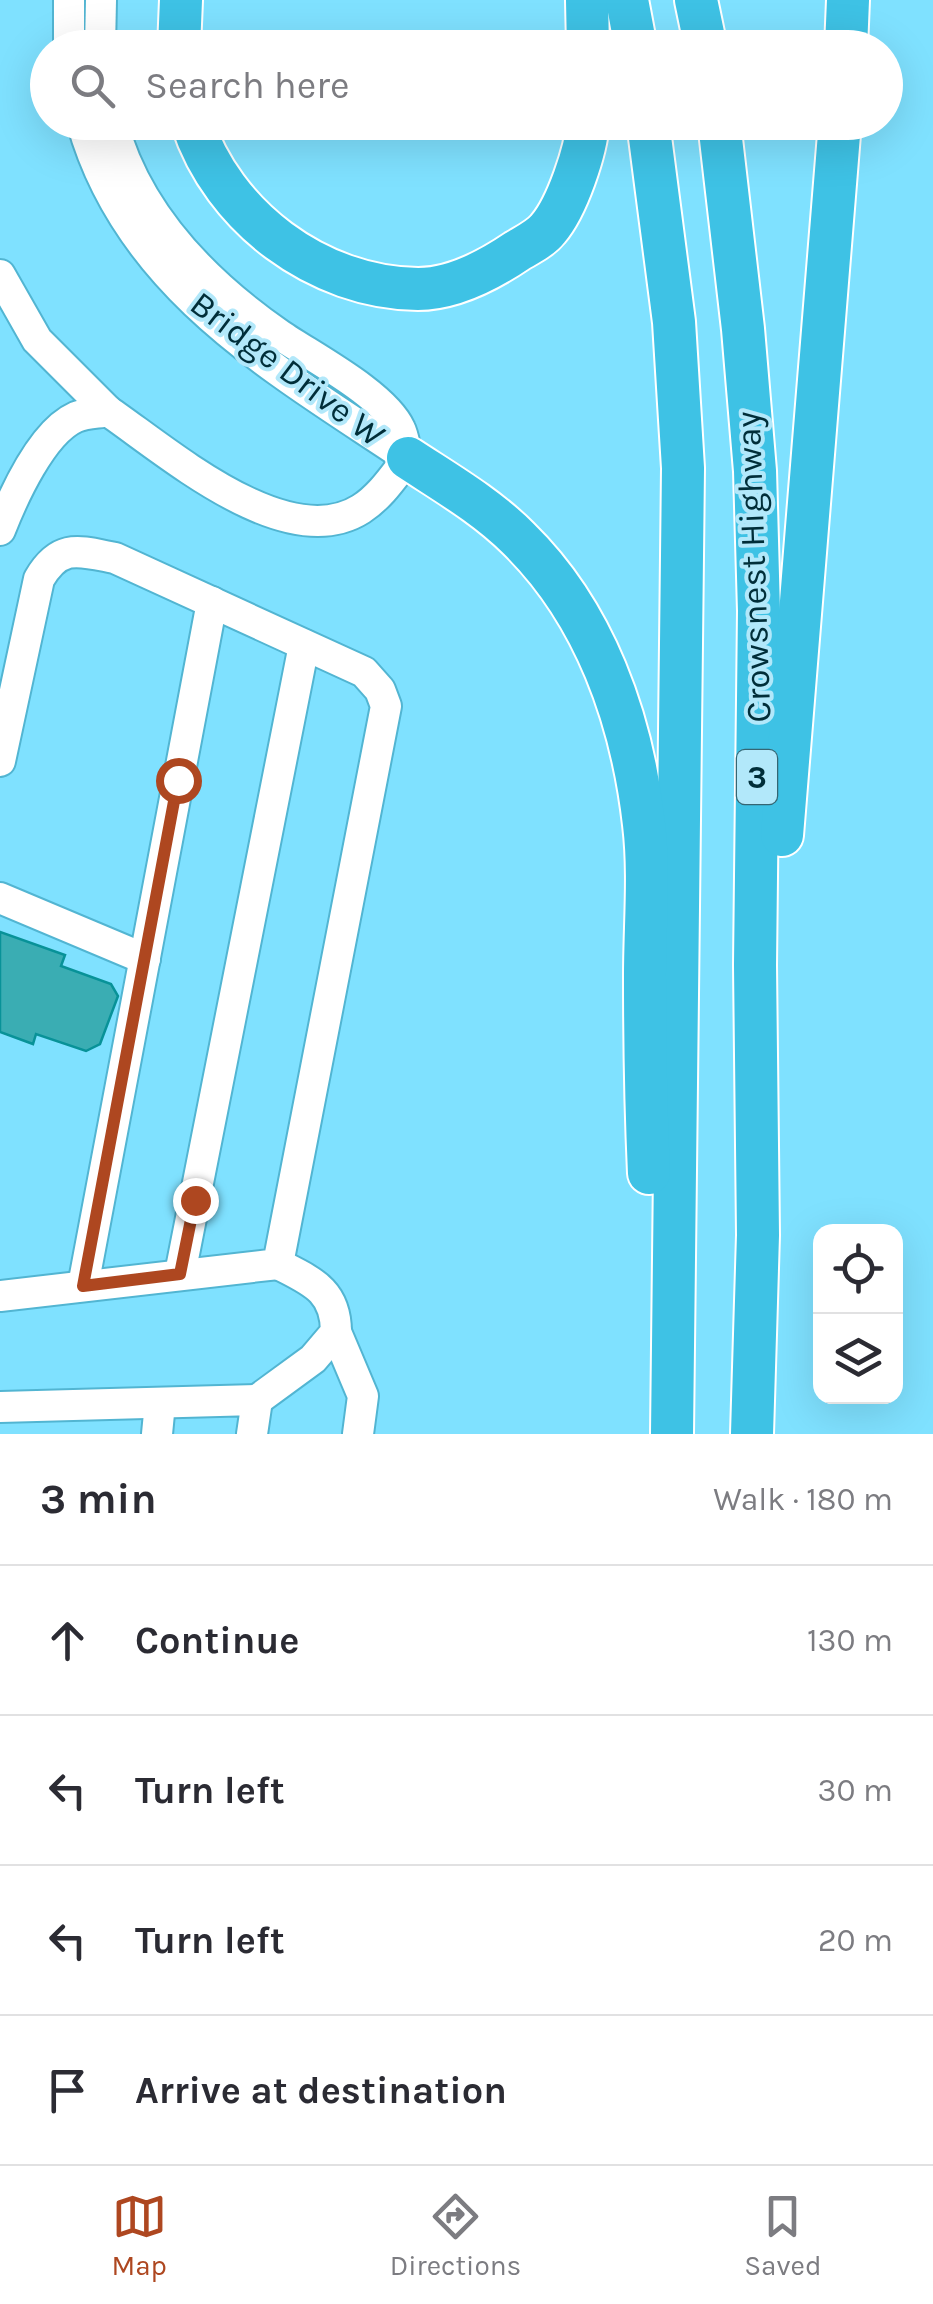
<!DOCTYPE html>
<meta charset="utf-8">
<style>
body{margin:0;font-family:Karla,sans-serif;background:#f7f7f7;color:#2b2b33}
.controls{position:absolute;right:30px;bottom:30px;display:grid;overflow:hidden;border-radius:20px;box-shadow:0 10px 40px #0002}
.controls button{width:90px;height:90px;display:grid;place-items:center;padding:0;border:0;border-bottom:2px solid #e1e1e2;background:#fff;color:#2b2b33;font:50px sans-serif}
.stop{position:absolute;width:30px;height:30px;margin:-22px;border:8px solid #ae4720;border-radius:50%;background:#fff}
.stop.end{background:#ae4720;border-color:#fff;box-shadow:0 2px 10px #0008}
.list{margin:0;padding:0;list-style:none}
h2{display:flex;justify-content:space-between;align-items:center;height:130px;margin:0;padding:0 40px;font-size:42px}
h2 small{font-size:32px;font-weight:400;color:#7c7c81}
.list li{display:grid;grid-template-columns:65px 1fr auto;gap:30px;align-items:center;box-sizing:border-box;height:150px;padding:0 40px;border-top:2px solid #e1e1e2}
.list b{display:block;font-size:38px;white-space:nowrap}
.list em{font-size:32px;font-style:normal;color:#7c7c81}
.icon{flex:none;width:55px;height:55px;fill:none;stroke:currentColor;stroke-width:2;stroke-linecap:round;stroke-linejoin:round}
.map{position:relative;flex:none;width:933px;height:1434px;overflow:hidden}
.search{position:absolute;background:#fff;box-shadow:0 10px 40px #0002;left:30px;right:30px;top:30px;height:110px;display:flex;align-items:center;gap:25px;box-sizing:border-box;padding:0 35px;border-radius:55px;color:#7c7c81;font-size:38px}
.sheet{height:730px;background:#fff}
nav{display:flex;justify-content:space-around;align-items:center;box-sizing:border-box;height:140px;border-top:2px solid #e1e1e2;background:#fff;font-size:28px;color:#7c7c81}
nav a{display:grid;justify-items:center;gap:5px}
nav .on{color:#ae4720}
.map>svg:first-child{display:block}
</style>
<div class="map">
<svg width="933" height="1434" viewBox="0 0 933 1434">
<rect width="100%" height="100%" fill="#7fe1ff"/>
<polygon fill="#3aadb3" stroke="#089298" stroke-width="2.5" points="0,932 65,955 61,966 111,984 118,996 100,1044 86,1051 36,1034 33,1044 0,1032"/>
<g fill="none" stroke-linecap="round" stroke-linejoin="round">
<g stroke="#52b5d2" stroke-width="34">
<g id="minor">
<polyline points="69,0 69,48"/>
<polyline points="100,48 101,0"/>
<path d="M82,122C128,287 275,369 408,458"/>
<path d="M112,122C136,213 205,283 280,335C312,357 384,394 400,429C404,437 405,449 408,458"/>
<polyline points="0,275 37,340 108,411"/>
<path d="M0,530C13,497 42,432 76,417C86,413 99,413 108,411C169,453 287,556 361,509C381,496 393,477 408,458"/>
<path d="M0,761L39,579C60,543 79,551 115,558L364,672L380,690L386,706L278,1264L0,1296"/>
<polyline points="0,898 145,959"/>
<polyline points="180,1274 304,645"/>
<polyline points="83,1286 212,602"/>
<polyline points="336,1332 363,1396 358,1434"/>
<path d="M257,1400L313,1359L336,1332C336,1290 311,1281 278,1264"/>
<polyline points="0,1407 257,1400 252,1434"/>
<polyline points="157,1434 160,1403"/>
</g>
</g>
<g stroke="#fff" stroke-width="46">
<g id="highway">
<polyline points="587,0 588,48"/>
<polyline points="627,0 636,48"/>
<polyline points="696,0 706,48"/>
<polyline points="179,48 181,0"/>
<polyline points="846,48 848,0"/>
<path d="M192,122C223,217 318,288 418,289C452,289 489,270 517,251C527,245 541,238 548,229C567,207 586,151 588,122"/>
<polyline points="648,122 674,322 683,468 672,1434"/>
<polyline points="719,122 743,329 755,471 759,611 755,965 758,1235 752,1434"/>
<path d="M408,458C446,483 486,506 518,538C595,613 632,719 644,824C650,873 645,926 645,976C645,1041 646,1107 649,1173"/>
<polyline points="782,835 840,122"/>
</g>
</g>
<use href="#minor" stroke="#fff" stroke-width="30"/>
<use href="#highway" stroke="#3ec2e5" stroke-width="42"/>
</g>
<g fill="none" stroke-linecap="round" stroke-linejoin="round">
<polyline stroke="#ae4720" stroke-width="12" points="178,780 83,1286 180,1274 195,1200"/>
</g>
<g text-anchor="middle" stroke-width="8" stroke-linejoin="round" paint-order="stroke">
<rect fill="#b2e8fa" stroke="#356673" stroke-width="2.5" x="737" y="750" width="40" height="54" rx="8"/>
<g font-size="32" font-weight="bold" fill="#002e39">
<text x="757" y="788">3</text>
</g>
<g font-size="35" fill="#002e39" stroke="#b2e8fa">
<text transform="translate(288 369) rotate(37)" y="12">Bridge Drive W</text>
<text transform="translate(753 567) rotate(-92)" y="12">Crowsnest Highway</text>
</g>
</g>
</svg>
<div class="controls">
<button><svg class="icon" aria-label="locate" viewBox="0 0 24 24"><circle cx="12" cy="12" r="6"/><path d="M12 2v4M12 18v4M2 12h4M18 12h4"/></svg></button>
<button><svg class="icon" aria-label="layers" viewBox="0 0 24 24"><path d="M12 4l9 5-9 5-9-5zM3 14l9 5 9-5"/></svg></button>
</div>
<div class="stop" style="left:178px;top:780px"></div>
<div class="stop end" style="left:195px;top:1200px"></div>
<div class="search"><svg class="icon" aria-label="search" viewBox="0 0 24 24"><circle cx="10" cy="10" r="6"/><path d="M15 15l6 6"/></svg>Search here</div>
</div>
<section class="sheet">
<h2>3 min<small>Walk · 180 m</small></h2>
<ul class="list">
<li><svg class="icon" aria-label="ahead" viewBox="0 0 24 24"><path d="M12 20V5M6 11l6-6 6 6"/></svg><div><b>Continue</b></div><em>130 m</em></li>
<li><svg class="icon" aria-label="left" viewBox="0 0 24 24"><path d="M17 20v-9H6M10 6l-5 5 5 5"/></svg><div><b>Turn left</b></div><em>30 m</em></li>
<li><svg class="icon" aria-label="left" viewBox="0 0 24 24"><path d="M17 20v-9H6M10 6l-5 5 5 5"/></svg><div><b>Turn left</b></div><em>20 m</em></li>
<li><svg class="icon" aria-label="arrive" viewBox="0 0 24 24"><path d="M6 21V4h12l-3 4 3 4H6"/></svg><div><b>Arrive at destination</b></div></li>
</ul>
</section>
<nav>
<a class="on"><svg class="icon" aria-label="map" viewBox="0 0 24 24"><path d="M3 6l6-2 6 2 6-2v14l-6 2-6-2-6 2zM9 4v14M15 6v14"/></svg>Map</a>
<a><svg class="icon" aria-label="directions" viewBox="0 0 24 24"><path d="M12 3l9 9-9 9-9-9zM9 14v-3h6M13 9l2 2-2 2"/></svg>Directions</a>
<a><svg class="icon" aria-label="saved" viewBox="0 0 24 24"><path d="M7 4h10v16l-5-4-5 4z"/></svg>Saved</a>
</nav>
